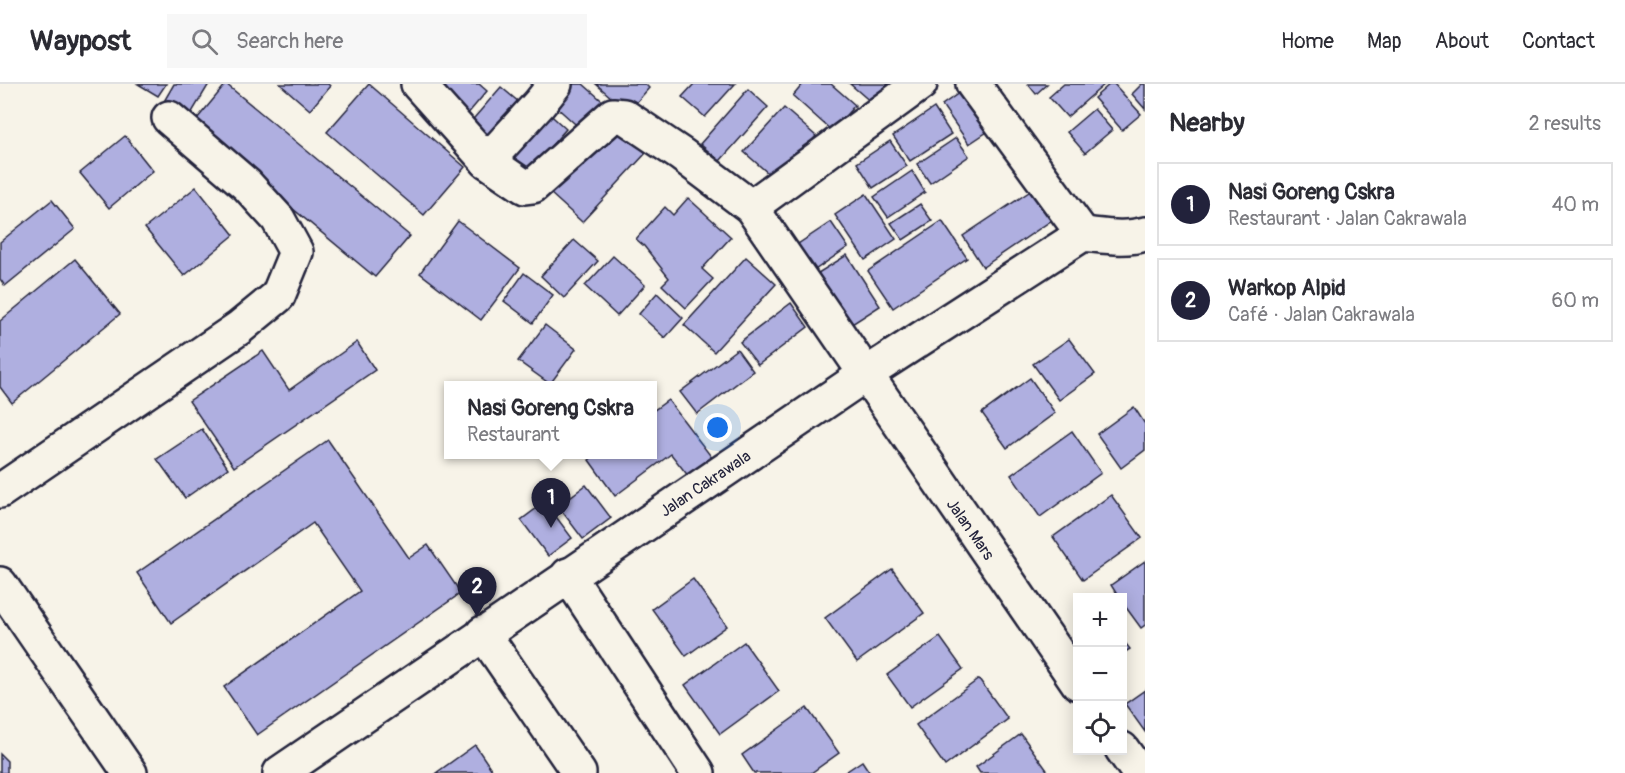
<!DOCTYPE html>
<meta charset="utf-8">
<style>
body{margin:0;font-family:Pangolin,sans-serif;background:#f7f7f7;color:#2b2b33}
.controls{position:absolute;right:18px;bottom:18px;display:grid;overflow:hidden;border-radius:0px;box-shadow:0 3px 15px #0003}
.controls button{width:54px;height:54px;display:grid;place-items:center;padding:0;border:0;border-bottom:2px solid #e1e1e2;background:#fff;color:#2b2b33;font:30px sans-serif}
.you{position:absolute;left:718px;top:344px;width:21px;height:21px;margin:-15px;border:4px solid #fff;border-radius:50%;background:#1a73e8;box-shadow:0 0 0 9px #1a73e833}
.badge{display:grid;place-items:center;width:39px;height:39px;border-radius:50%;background:#22223b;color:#fff;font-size:20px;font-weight:700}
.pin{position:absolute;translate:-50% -50px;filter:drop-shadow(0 2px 3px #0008)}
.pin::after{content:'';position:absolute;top:32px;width:21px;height:18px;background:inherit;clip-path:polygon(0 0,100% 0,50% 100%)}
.popup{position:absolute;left:444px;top:297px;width:213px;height:78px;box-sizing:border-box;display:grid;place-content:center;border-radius:0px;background:#fff;filter:drop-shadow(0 2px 4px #0005);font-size:20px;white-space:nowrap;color:#7c7c81}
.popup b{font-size:22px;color:#2b2b33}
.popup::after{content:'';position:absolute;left:50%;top:100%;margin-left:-12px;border:12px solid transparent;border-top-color:#fff}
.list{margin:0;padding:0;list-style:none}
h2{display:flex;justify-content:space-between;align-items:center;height:78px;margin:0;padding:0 24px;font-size:26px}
h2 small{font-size:20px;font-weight:400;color:#7c7c81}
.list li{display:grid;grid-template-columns:39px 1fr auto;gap:18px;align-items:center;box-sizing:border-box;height:84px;margin:0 12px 12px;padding:0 12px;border:2px solid #e1e1e2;border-radius:0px}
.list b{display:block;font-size:22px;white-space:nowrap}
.list p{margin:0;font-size:20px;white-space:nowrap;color:#7c7c81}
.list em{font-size:20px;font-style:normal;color:#7c7c81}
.icon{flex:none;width:33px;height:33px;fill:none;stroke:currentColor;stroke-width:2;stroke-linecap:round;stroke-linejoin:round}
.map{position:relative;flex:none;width:1145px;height:689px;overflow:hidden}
header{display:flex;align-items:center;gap:36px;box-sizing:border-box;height:84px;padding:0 30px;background:#fff;border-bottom:2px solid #e1e1e2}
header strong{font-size:28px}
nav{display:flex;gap:33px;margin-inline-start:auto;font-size:21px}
.search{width:420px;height:54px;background:#f7f7f7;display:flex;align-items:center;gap:15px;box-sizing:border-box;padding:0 21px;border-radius:0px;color:#7c7c81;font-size:22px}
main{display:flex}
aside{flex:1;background:#fff}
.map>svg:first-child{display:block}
</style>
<header>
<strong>Waypost</strong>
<div class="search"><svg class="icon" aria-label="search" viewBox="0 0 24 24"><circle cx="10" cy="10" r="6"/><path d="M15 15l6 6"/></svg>Search here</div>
<nav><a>Home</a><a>Map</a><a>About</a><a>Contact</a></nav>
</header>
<main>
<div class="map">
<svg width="1145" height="689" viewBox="0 0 1145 689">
<rect width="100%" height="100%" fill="#f7f3e8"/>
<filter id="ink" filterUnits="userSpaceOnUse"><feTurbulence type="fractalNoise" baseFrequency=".0167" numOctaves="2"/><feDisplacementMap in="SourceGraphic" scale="12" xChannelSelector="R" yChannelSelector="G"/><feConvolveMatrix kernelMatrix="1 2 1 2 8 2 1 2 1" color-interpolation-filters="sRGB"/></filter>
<g filter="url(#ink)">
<g fill="#afafe0" stroke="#22223b" stroke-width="1.5">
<polygon points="138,0 166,0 158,12"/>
<polygon points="174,0 209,0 188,35 163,19"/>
<polygon points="226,0 410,152 375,193 192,41"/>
<polygon points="280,0 328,0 330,2 310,26"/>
<polygon points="369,0 465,83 424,131 327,48"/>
<polygon points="429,0 479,0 487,7 466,32"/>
<polygon points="571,0 583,0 607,21 584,48 553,20"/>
<polygon points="596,0 645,0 649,4 628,28"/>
<polygon points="694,0 735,0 705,33 682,13"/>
<polygon points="803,0 831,0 855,21 832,47 793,12"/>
<polygon points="850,0 889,0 872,19"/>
<polygon points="1028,0 1047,0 1036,10"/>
<polygon points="1064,0 1105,0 1067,33 1049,13"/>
<polygon points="1110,0 1114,0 1141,30 1122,46 1094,14"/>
<polygon points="1142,0 1145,0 1145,25 1132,10"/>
<polygon points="969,2 996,42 969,60 942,21"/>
<polygon points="501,3 526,24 492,63 468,41"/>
<polygon points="748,5 768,23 720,77 700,60"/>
<polygon points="543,24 566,45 524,93 501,72"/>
<polygon points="784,24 816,52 777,97 744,68"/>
<polygon points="934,24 951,50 910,77 893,52"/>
<polygon points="1094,25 1112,46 1085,69 1067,48"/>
<polygon points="614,40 646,69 582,138 550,109"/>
<polygon points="125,52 153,87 109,124 80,89"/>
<polygon points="956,54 969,72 930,99 917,80"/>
<polygon points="890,57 907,82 873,104 857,79"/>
<polygon points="912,87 925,108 888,133 874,113"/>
<polygon points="196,103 234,151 184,192 145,144"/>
<polygon points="1032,106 1052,136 983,183 963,152"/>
<polygon points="866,110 896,155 865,176 835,131"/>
<polygon points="688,114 731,153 702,185 713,195 686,224 662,201 669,194 644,162 636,155 665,123 673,131"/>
<polygon points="52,116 75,145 5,202 0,195 0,158"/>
<polygon points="920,120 932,137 903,156 891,139"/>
<polygon points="458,137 520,184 481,236 420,189"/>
<polygon points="942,137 967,174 893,224 868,187"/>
<polygon points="831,138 848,163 809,190 792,164"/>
<polygon points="574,156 598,177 564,214 541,192"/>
<polygon points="847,171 880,222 852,240 818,189"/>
<polygon points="613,172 645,201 617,232 585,202"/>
<polygon points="746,173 776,200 714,268 684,241"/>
<polygon points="75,175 120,230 12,319 0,303 0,237"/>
<polygon points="524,189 553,211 533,239 504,217"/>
<polygon points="657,209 683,234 665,254 639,230"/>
<polygon points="791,219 808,243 758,281 740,258"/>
<polygon points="545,241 576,265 550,300 518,277"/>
<polygon points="1069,255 1095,290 1059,316 1033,280"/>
<polygon points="357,258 375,286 234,383 189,317 263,267 289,306"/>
<polygon points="737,265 753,287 697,330 680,308"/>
<polygon points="1030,294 1055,329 1007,364 982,329"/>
<polygon points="668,316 713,375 689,393 671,370 615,412 589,376 596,370 653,370 653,327"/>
<polygon points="1134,323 1145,340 1145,366 1121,384 1097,350"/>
<polygon points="202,345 228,384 185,414 157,375"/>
<polygon points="1072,347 1101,389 1040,433 1011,391"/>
<polygon points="328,356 409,474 428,461 461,509 257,651 224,603 360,507 313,439 171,539 137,489"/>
<polygon points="586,401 611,434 583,455 558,422"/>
<polygon points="1111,411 1142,454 1083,496 1053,453"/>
<polygon points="545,418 572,454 548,472 521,436"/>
<polygon points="1145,477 1145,541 1141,544 1122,518 1122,514 1119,514 1111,501"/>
<polygon points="892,485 924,529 857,578 825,534"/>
<polygon points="693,495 727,542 686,572 652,525"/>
<polygon points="940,553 963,585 910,623 887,591"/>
<polygon points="1122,555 1130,565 1122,570"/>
<polygon points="744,558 779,607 720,650 685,601"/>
<polygon points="979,595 1008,635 945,682 916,641"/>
<polygon points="1145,606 1145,648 1125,620"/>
<polygon points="807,624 839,669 811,689 754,689 742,671"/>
<polygon points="1021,650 1049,689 980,689 976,683"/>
<polygon points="475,661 494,689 436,689"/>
<polygon points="0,670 7,677 7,689 0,689"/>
<polygon points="862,677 870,689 844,689"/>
</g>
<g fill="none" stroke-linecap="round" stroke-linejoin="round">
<g stroke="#22223b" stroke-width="38">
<g id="minor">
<polyline points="418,0 487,77 525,103 533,102 613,31 624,32 682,71 751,123 1078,599"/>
<polyline points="973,0 1083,150"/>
<polyline points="487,77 540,19 555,0"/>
<polyline points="751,123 920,0"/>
<polyline points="0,407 239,244 278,212 296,168 278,135 247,101 169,34"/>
<polyline points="568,491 698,689"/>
<polyline points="0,500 130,689"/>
<polyline points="483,549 579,689"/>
<polyline points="1122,665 1139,689"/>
<path d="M280,689L866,290L1083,150C1104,152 1125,156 1145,150"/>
</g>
</g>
<use href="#minor" stroke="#f7f3e8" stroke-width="33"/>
</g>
</g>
<g text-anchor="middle" stroke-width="4.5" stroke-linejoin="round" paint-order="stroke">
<g font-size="16" fill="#22223b" stroke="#f7f3e8">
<text transform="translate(705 399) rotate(-34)" y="6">Jalan Cakrawala</text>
<text transform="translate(971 445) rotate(55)" y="6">Jalan Mars</text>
</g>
</g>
</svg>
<div class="controls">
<button>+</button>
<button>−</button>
<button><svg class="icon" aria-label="locate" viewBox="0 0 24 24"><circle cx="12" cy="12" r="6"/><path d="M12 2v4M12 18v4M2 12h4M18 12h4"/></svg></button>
</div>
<div class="you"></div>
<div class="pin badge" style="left:551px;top:444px">1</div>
<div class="popup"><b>Nasi Goreng Cskra</b>Restaurant</div>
<div class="pin badge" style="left:477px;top:533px">2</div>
</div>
<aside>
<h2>Nearby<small>2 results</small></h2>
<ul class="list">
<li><span class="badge">1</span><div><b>Nasi Goreng Cskra</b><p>Restaurant · Jalan Cakrawala</p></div><em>40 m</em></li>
<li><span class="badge">2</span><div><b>Warkop Alpid</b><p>Café · Jalan Cakrawala</p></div><em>60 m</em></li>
</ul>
</aside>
</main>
